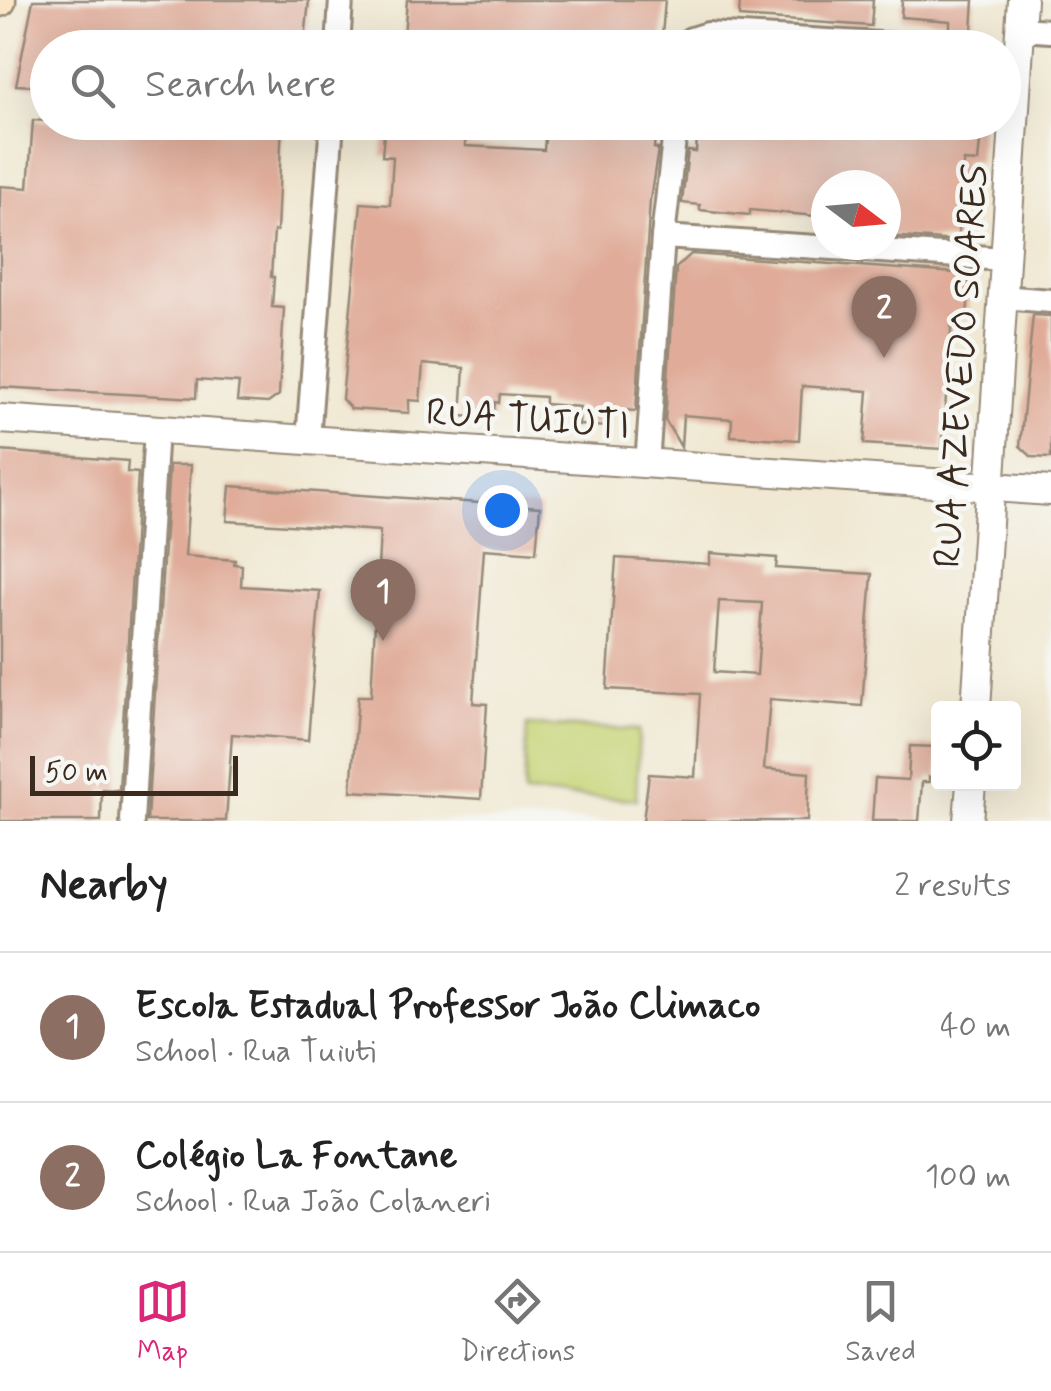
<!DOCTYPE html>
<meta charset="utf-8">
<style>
body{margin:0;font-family:Mynerve,sans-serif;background:#f2f2f2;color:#222}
.controls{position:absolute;right:30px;bottom:30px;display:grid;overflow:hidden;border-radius:10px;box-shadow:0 10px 40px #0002}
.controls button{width:90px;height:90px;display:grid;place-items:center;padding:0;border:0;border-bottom:2px solid #e0e0e0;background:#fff;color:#222;font:50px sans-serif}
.compass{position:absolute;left:811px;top:170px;width:90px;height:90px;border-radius:50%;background:#fff;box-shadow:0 10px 40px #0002;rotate:106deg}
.scale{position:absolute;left:30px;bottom:25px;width:208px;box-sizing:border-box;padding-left:10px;border:5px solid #3b2a1e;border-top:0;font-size:28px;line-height:35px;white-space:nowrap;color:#3b2a1e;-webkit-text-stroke:8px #f6f6f2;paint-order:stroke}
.you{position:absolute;left:502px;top:510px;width:35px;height:35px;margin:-25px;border:8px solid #fff;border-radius:50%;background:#1a73e8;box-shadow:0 0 0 15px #1a73e833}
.badge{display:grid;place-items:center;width:65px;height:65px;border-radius:50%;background:#db2777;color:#fff;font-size:32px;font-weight:700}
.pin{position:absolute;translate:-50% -82px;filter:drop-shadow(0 2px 5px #0008)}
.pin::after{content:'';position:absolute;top:52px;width:35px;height:30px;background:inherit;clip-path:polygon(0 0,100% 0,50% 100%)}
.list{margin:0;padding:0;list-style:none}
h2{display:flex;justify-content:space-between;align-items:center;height:130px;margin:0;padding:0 40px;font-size:42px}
h2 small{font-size:32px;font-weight:400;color:#767676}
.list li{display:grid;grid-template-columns:65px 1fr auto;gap:30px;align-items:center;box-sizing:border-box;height:150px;padding:0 40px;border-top:2px solid #e0e0e0}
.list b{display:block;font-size:38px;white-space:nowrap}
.list p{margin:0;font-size:32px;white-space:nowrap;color:#767676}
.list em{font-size:32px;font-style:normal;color:#767676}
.icon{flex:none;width:55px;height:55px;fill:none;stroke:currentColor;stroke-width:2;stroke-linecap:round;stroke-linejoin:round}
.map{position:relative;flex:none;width:1051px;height:821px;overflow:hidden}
.search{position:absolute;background:#fff;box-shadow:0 10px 40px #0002;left:30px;right:30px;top:30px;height:110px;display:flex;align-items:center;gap:25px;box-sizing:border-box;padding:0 35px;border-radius:55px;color:#767676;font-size:38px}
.sheet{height:430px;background:#fff}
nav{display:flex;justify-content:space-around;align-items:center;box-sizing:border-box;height:140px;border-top:2px solid #e0e0e0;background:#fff;font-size:28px;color:#767676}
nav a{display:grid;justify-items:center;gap:5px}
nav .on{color:#db2777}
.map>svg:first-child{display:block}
</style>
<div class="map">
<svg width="1051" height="821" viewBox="0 0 1051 821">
<rect width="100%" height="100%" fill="#f6f6f2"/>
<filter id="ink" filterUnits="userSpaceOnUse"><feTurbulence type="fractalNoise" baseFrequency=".01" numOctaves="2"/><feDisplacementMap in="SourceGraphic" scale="20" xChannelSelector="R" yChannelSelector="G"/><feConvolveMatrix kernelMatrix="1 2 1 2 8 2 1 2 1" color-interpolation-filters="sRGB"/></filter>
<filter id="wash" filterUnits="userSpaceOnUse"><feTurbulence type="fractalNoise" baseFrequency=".0048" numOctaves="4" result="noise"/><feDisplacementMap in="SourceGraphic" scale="40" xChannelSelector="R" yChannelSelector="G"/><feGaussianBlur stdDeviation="2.25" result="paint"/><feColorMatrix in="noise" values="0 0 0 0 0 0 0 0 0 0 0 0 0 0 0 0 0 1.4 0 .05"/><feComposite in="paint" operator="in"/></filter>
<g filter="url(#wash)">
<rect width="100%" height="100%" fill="#f0e8d2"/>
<polygon fill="#c6d475" stroke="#807f4a" stroke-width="2.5" points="527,725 639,730 636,799 524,794"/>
<g id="blocks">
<g fill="#e0ac99" fill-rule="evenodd">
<polygon points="33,0 309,0 305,40 282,39 281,48 127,48 127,40 62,36 60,48 48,48 48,87 16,85"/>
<polygon points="407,0 665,0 661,48 403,48"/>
<polygon points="740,0 873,0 871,26 739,17"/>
<polygon points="902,0 974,0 972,31 950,30 950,21 901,17"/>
<polygon points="33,120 117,126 117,122 282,122 277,231 274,231 271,277 274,277 272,307 284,308 279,395 268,403 237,401 239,383 197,380 196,398 0,387 0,186 28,188"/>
<polygon points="566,122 656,122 654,148 658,149 650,200 636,411 608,409 607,427 579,425 580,407 545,404 545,397 500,394 499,403 495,402 493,419 461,416 464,368 423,364 420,401 409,400 409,413 351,409 342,399 361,203 390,205 393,157 382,156 385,123 466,128 465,146 544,150 546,128 566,130"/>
<polygon points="698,122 775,126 775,122 982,122 978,162 964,161 958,241 886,236 886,185 826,185 826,217 750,210 750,215 700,210 700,205 682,203 688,151 696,152"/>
<polygon points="691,254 970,274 967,318 952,317 942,449 864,444 868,391 802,386 799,440 731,436 732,419 683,415 681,447 665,420 676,268"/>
<polygon points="1033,315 1051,316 1051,458 1032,457 1020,446"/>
<polygon points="0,451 128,461 127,472 138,473 119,790 102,789 101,821 0,821"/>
<polygon points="169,465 191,465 185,556 235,560 234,564 242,565 241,586 320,591 308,740 232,734 226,821 147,821"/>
<polygon points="230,486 540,507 536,553 484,549 473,703 487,704 481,799 351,791 358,696 371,696 380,531 227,521"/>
<path d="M710,553L777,558L776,568L872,574L862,706L770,699L764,769L809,773L807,821H643L649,774L695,777L700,694L607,689L616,558L710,564ZM719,601L762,603L757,675L714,672Z"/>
<polygon points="910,746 938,747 938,778 929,777 929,782 922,782 919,821 872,821 875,778 908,780"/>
</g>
</g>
</g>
<g filter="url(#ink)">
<use href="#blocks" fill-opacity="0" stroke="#968978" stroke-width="2.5"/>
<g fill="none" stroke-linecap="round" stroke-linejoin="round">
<g stroke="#968978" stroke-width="28">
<g id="minor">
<polyline points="1020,29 1051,31"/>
<polyline points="338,48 341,0"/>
<polyline points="686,48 691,39 707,34 949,48"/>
<polyline points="663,237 1005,259"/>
<polyline points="1002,297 1051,301"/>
<polyline points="308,440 332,122"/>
<polyline points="647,465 663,237 676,122"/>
<polyline points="132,821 156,429"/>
</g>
</g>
<g stroke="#968978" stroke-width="32">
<g id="tertiary">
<polyline points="0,419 1051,491"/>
<polyline points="976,708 1022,0"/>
<polyline points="968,821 971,784"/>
</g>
</g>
<g stroke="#968978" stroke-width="35">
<polyline id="secondary" points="0,1 0,0"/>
</g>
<use href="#minor" stroke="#fff" stroke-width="22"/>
<use href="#tertiary" stroke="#fff" stroke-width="28"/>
<use href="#secondary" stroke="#fce5c4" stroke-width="30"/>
</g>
</g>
<g text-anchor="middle" stroke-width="9" stroke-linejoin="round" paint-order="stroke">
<g font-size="38" fill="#3b2a1e" stroke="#f6f6f2">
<text transform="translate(960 366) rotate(-86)" y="13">RUA AZEVEDO SOARES</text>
<text transform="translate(528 418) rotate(4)" y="13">RUA TUIUTI</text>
</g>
</g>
</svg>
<div class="controls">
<button><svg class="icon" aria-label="locate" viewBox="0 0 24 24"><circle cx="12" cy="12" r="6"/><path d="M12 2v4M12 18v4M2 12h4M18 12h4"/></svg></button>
</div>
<svg class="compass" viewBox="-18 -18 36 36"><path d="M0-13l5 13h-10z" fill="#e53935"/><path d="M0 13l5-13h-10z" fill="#767676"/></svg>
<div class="scale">50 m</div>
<div class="you"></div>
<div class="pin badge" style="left:383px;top:641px;background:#8d6e63">1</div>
<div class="pin badge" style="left:884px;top:358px;background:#8d6e63">2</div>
<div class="search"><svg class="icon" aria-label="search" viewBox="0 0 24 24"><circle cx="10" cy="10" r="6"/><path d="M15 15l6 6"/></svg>Search here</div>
</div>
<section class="sheet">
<h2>Nearby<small>2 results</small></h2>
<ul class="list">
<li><span class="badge" style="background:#8d6e63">1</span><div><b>Escola Estadual Professor João Climaco</b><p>School · Rua Tuiuti</p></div><em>40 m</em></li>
<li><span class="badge" style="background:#8d6e63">2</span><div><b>Colégio La Fontane</b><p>School · Rua João Colaneri</p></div><em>100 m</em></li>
</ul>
</section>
<nav>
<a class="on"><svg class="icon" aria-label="map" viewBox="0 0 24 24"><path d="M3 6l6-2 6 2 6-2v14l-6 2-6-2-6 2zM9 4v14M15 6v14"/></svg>Map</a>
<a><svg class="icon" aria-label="directions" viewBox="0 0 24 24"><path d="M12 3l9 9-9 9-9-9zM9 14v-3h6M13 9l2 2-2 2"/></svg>Directions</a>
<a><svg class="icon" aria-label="saved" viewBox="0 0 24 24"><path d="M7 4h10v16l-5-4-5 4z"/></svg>Saved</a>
</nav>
